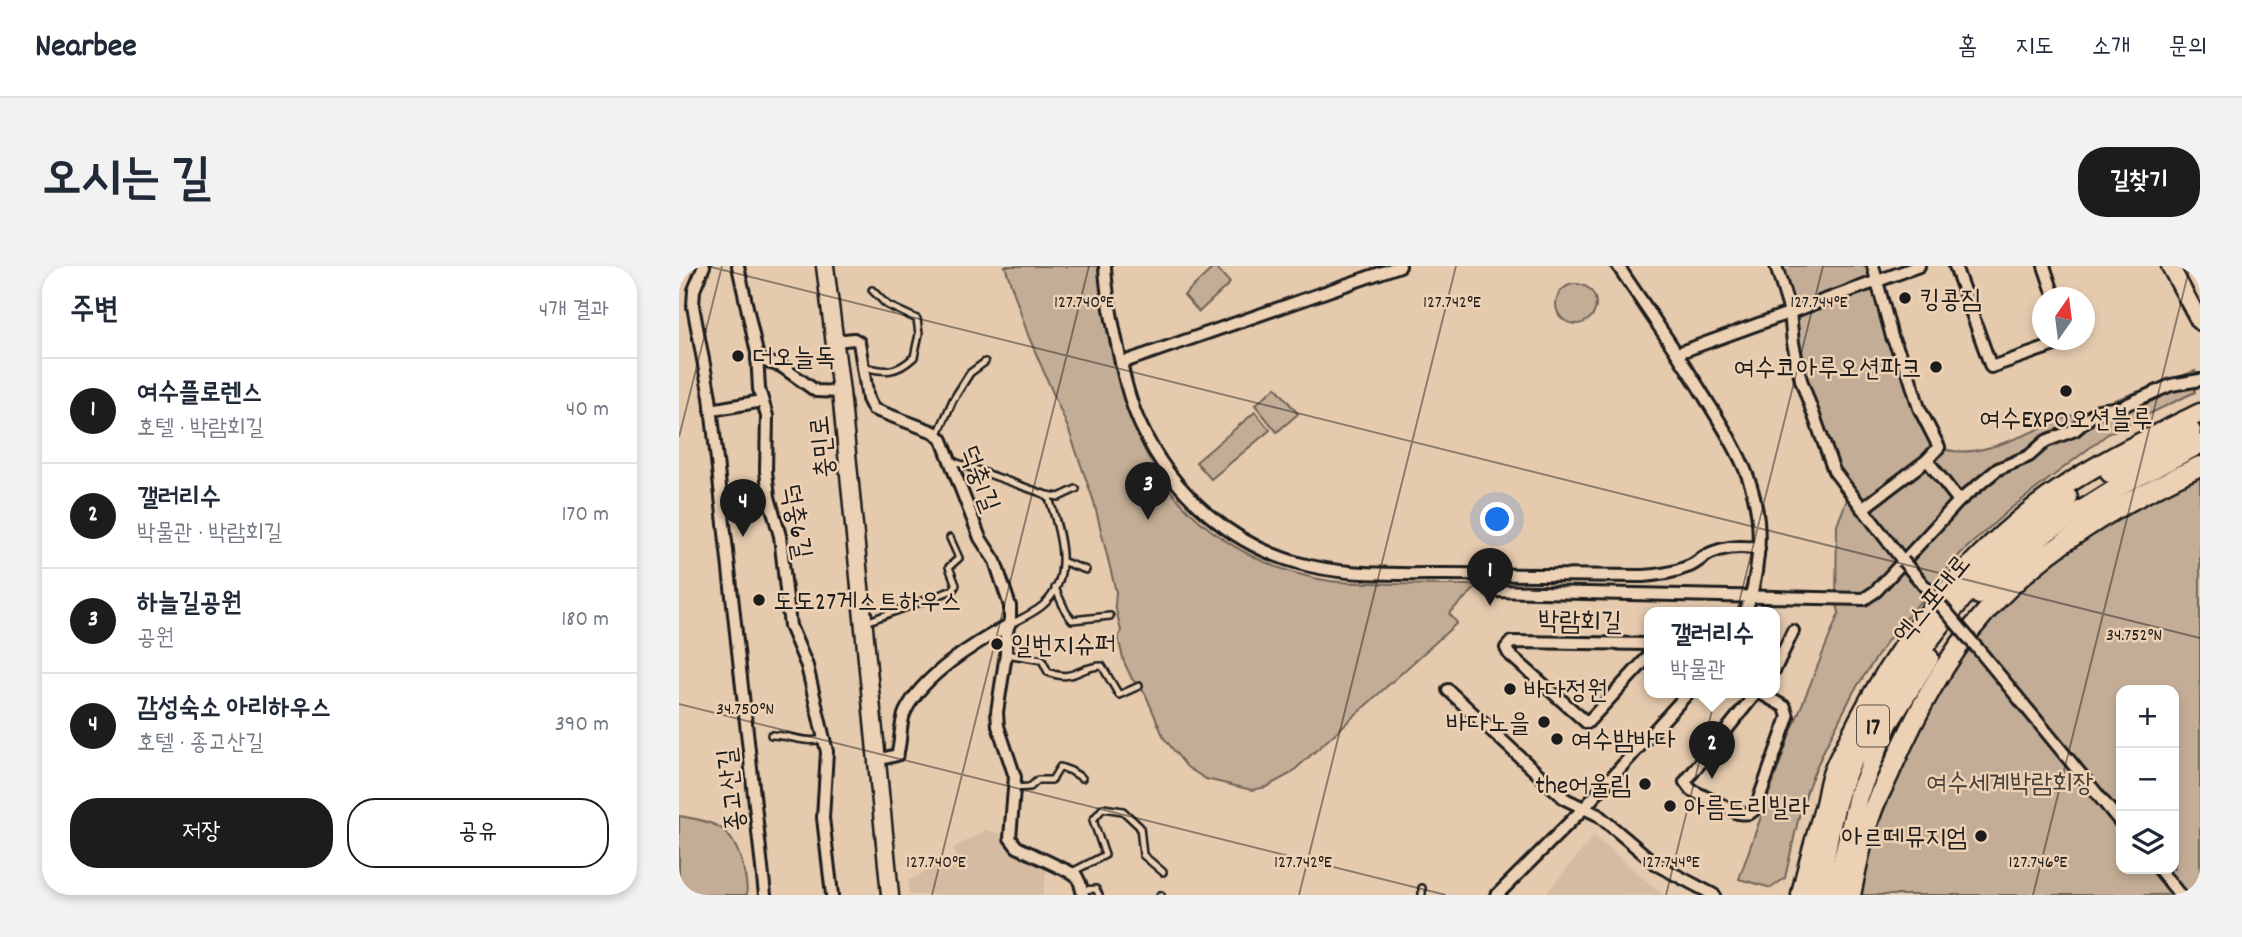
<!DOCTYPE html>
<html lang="ko">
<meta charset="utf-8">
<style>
body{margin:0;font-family:Dekko,"Poor Story",sans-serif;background:#f2f2f3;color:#1f2937}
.controls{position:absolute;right:21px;bottom:21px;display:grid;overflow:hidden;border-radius:14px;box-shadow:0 4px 10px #0003}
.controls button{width:63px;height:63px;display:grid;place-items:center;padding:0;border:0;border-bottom:2px solid #e0e1e3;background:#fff;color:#1f2937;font:35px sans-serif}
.compass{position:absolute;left:1353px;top:21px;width:63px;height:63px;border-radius:50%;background:#fff;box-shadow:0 4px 10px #0003;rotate:14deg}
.you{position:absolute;left:819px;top:254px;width:24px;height:24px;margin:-18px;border:5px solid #fff;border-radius:50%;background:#1a73e8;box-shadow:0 0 0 10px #1a73e833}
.badge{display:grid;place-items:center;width:46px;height:46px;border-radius:50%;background:#1c1c1c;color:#fff;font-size:23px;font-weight:700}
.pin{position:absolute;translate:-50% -58px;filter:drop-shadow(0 2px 4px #0008)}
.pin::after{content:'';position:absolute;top:37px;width:24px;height:21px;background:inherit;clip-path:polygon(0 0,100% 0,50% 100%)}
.popup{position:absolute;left:965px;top:341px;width:136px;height:91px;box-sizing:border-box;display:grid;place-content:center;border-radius:14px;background:#fff;filter:drop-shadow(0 2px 5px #0005);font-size:23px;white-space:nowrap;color:#747a83}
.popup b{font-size:26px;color:#1f2937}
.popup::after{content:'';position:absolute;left:50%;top:100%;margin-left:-14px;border:14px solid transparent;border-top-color:#fff}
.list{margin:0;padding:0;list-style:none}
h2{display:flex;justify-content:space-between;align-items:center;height:91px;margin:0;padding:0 28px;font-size:30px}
h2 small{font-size:23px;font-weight:400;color:#747a83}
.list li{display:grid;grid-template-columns:46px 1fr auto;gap:21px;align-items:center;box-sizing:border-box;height:105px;padding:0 28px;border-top:2px solid #e0e1e3}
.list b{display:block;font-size:26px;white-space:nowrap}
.list p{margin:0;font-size:23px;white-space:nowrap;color:#747a83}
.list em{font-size:23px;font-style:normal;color:#747a83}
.actions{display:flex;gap:14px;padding:21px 28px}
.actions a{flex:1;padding:16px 0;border:2px solid #1c1c1c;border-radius:28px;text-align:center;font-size:24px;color:#1c1c1c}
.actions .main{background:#1c1c1c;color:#fff}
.icon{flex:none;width:38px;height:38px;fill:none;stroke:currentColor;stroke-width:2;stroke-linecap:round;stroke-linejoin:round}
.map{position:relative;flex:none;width:1521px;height:629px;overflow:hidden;border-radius:28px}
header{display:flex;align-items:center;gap:42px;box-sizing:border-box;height:98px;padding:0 35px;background:#fff;border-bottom:2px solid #e0e1e3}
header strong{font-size:33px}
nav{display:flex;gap:38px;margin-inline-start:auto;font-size:24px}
.intro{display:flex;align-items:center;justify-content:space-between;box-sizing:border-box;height:168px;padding:0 42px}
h1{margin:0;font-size:49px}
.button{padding:18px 32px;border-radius:28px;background:#1c1c1c;color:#fff;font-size:24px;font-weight:700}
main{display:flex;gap:42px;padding:0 42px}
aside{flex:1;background:#fff;border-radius:28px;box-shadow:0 4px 10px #0003}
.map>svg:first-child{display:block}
</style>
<header>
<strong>Nearbee</strong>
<nav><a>홈</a><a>지도</a><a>소개</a><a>문의</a></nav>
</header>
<div class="intro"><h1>오시는 길</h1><a class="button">길찾기</a></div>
<main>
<aside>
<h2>주변<small>4개 결과</small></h2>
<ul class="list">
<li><span class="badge">1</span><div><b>여수플로렌스</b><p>호텔 · 박람회길</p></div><em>40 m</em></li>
<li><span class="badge">2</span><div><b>갤러리수</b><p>박물관 · 박람회길</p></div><em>170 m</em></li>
<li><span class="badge">3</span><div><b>하늘길공원</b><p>공원</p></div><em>180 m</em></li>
<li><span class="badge">4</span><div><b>감성숙소 아리하우스</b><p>호텔 · 종고산길</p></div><em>390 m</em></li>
</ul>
<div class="actions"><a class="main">저장</a><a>공유</a></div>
</aside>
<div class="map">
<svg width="1521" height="629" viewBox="0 0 1521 629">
<rect width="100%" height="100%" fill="#e5caae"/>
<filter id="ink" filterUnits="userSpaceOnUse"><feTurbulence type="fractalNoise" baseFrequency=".0143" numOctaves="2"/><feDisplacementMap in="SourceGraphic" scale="14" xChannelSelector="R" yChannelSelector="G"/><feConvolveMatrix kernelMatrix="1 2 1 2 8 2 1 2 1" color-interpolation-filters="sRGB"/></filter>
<g filter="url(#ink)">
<g fill="#d4bba2">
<polygon points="306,564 321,568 333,586 368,601 364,629 230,629 229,615 277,589 274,582"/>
<polygon points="915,570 984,629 866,629"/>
</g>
<g fill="#c3ad96" stroke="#706459" stroke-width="2" fill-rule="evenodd">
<path d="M326,0H419C422,38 430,73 440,110C448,135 454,161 466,185C503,257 572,302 651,315C665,317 679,317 693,317C729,319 764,319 800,319L770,347L778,357L611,508L587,521L573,524L527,513L508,501L485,472L466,427L453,413L445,396L439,372L442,365L436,339L437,326L415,236L389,162L349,69Z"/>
<polygon points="536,0 551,17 520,46 505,29"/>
<path d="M1097,0H1195L1213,71L1260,181C1295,198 1355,163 1389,151C1431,136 1474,120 1516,105V126L1430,167L1331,243L1282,287L1209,374L1175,425L1145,484L1131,516L1120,550L1106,612L1092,622L1060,613L1110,471L1160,347L1157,333L1158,259L1169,231L1139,165Z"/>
<circle cx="897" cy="38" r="20"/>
<polygon points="597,121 619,148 598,166 576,139"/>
<polygon points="576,146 591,164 532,213 517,196"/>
<path d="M1521,205V629H1181L1190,583L1210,516L1284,378L1378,285ZM1442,424H1495V603H1442Z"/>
<path d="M0,550C13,552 32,555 43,563C60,576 68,609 68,629H0Z"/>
</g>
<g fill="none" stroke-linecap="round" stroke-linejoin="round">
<g stroke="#1c1c1c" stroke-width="10">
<g id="lane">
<path d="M184,101C206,106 217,108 235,91L240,68L238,53L208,39L193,24"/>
<polyline points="259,168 274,134 291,107 306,96"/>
<path d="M273,195L365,228L370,232C381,266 396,313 363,340C353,348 341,353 330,359"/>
<polyline points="368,229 380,231 397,223"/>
<polyline points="385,296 407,304"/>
<polyline points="376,322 387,346 393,354 431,350"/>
<polyline points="187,356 274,324 277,319 270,301 280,292 271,272"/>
<path d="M327,388L363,394L369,406C396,417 399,400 423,400L440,429L460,420"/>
<path d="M92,469C111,469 126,478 145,473"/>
<polyline points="335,522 351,521 359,514 373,514 381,501 392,505 403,512"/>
<polyline points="393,606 426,589 414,554 424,542 444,545 461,561 464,589 484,606"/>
<polyline points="403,624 417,623 420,629"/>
<polyline points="481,629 482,629"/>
<polyline points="743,629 743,622"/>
</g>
</g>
<g stroke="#1c1c1c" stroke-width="16">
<g id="street">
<polyline points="25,0 15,24 14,40 31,131 86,629"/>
<polyline points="59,0 78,87 80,123 88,150 87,205 90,231 101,270 111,360 128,400 148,486 144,552 153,629"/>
<path d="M426,0C427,25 432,49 437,73C443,102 449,133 462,160C494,229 556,283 631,300C675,310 723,308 768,308C834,309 899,309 964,310C979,309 994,307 1008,301C1015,299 1020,294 1026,290C1044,280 1061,279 1080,283"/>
<path d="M939,0C968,43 998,86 1025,130C1058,184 1085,223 1079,289C1077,310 1074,328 1066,347"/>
<polyline points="1097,0 1111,46 1114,77 1122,114 1155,205 1224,295"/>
<polyline points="1276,0 1312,101 1390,74"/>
<polyline points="1365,0 1376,32"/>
<polyline points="156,75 175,73 180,76 189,133 194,143 255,166 263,174 301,272 316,295 331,340 331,353 327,370 327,388 318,446 319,460 336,511 331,572 338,581 397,609 401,617 404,629"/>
<polyline points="999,87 1240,0"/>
<polyline points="78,93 102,100 137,125 162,126"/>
<polyline points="442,97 721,0"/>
<polyline points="32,144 83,135"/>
<polyline points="1248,194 1280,235"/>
<polyline points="1183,243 1248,194 1260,181 1240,142 1229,106 1213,71 1194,0"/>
<polyline points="811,325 1185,333 1197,325 1280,235 1319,203 1350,190 1367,175 1396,164 1420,144 1442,141 1492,119 1521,114"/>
<polyline points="970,378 832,376 827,382 830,388 908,457 970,390"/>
<polyline points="1299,383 1442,557"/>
<polyline points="1096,403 1114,365"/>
<polyline points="769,424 886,533 919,549 978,599 1035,629"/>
<path d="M1077,427L1006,516L1012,524L1059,547C1067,548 1073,549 1077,541L1109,451L1106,441L1081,427"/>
<path d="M198,494L218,489C223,475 220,459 226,446C243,410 296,377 330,359"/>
<polyline points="1480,603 1501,629"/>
<polyline points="818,629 905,542 1009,427"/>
</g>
</g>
<g stroke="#1c1c1c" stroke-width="21">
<g id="secondary">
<polyline points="146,0 162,126 211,629"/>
<polyline points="1491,0 1521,56"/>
</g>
</g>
<g stroke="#1c1c1c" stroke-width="23">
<g id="primary">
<polyline points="1431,207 1512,165"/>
<polyline points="1300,329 1369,265 1448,216 1521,178"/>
<path d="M1122,629C1128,599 1137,571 1145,542C1148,531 1149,520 1152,511C1157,496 1166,481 1173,467C1214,383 1277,304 1351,245C1402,204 1462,176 1521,147"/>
<path d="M1139,629C1147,588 1152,543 1169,504C1176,488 1187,473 1196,458C1245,371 1309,293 1389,232"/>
<polyline points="1155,629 1179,530 1209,458 1250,392"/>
<path d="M1172,629C1178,602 1183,572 1193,546C1198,531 1207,517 1213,502C1237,448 1266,392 1306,347C1363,282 1443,236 1521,200"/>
</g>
</g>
<use href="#lane" stroke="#edd1b4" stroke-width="5"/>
<use href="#street" stroke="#edd1b4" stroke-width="10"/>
<use href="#secondary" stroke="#edd1b4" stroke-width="16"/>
<use href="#primary" stroke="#edd1b4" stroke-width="18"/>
<g stroke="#1c1c1c" stroke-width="16" stroke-linecap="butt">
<polyline id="street-bridge" points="1224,295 1299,383"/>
</g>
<use href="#street-bridge" stroke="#edd1b4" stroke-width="10"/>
</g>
</g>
<path fill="none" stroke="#1c1c1c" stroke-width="2" stroke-opacity="0.45" d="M28,0L1521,372M0,171L43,0M0,438L767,629M253,629L410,0M620,629L777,0M987,629L1144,0M1354,629L1511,0"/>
<g fill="#1c1c1c" stroke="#edd1b4" stroke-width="2.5">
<circle cx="1226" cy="32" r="7"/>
<circle cx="59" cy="90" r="7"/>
<circle cx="1257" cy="101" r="7"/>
<circle cx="1387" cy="125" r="7"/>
<circle cx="80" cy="334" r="7"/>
<circle cx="318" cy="378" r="7"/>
<circle cx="831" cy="423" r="7"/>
<circle cx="865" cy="456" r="7"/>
<circle cx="878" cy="473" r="7"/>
<circle cx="966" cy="518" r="7"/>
<circle cx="991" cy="540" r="7"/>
<circle cx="1302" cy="570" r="7"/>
</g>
<g text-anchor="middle" stroke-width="5" stroke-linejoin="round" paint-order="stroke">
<rect fill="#edd1b4" stroke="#5b524a" stroke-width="2" x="1178" y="439.5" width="32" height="41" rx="5"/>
<g font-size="24" font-weight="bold" fill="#1c1c1c">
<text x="1194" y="468">17</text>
</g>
<g font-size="26" fill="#1c1c1c" stroke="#edd1b4" text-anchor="start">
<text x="1240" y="41">킹콩짐</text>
<text x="73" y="99">더오늘독</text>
<text x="1243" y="110" text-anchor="end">여수코아루오션파크</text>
<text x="1387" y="161" text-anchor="middle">여수EXPO오션블루</text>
<text x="94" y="343">도도27게스트하우스</text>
<text x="332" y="387">일번지슈퍼</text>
<text x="845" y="432">바다정원</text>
<text x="851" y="465" text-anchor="end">바다노을</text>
<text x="892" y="482">여수밤바다</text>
<text x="952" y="527" text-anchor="end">the어울림</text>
<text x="1005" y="549">아름드리빌라</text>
<text x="1288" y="579" text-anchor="end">아르떼뮤지엄</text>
</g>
<g font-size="26" fill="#1c1c1c" stroke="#edd1b4">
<text transform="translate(142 181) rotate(-96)" y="9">충민로</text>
<text transform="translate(302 212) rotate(69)" y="9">덕충1길</text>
<text transform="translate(119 255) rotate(80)" y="9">덕충6길</text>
<text transform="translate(1252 332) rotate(-51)" y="9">엑스포대로</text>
<text transform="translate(901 354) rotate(1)" y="9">박람회길</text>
<text transform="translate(51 524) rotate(-97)" y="9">종고산길</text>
</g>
<g font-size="26" fill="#46403a" stroke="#edd1b4">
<text x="1331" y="525">여수세계박람회장</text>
</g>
</g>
<g font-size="18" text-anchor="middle" fill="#1c1c1c" stroke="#edd1b4" stroke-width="5" stroke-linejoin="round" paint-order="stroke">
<text x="405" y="41">127.740°E</text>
<text x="773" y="41">127.742°E</text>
<text x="1140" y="41">127.744°E</text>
<text x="1455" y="374">34.752°N</text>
<text x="66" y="448">34.750°N</text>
<text x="257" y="601">127.740°E</text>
<text x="624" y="601">127.742°E</text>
<text x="992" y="601">127.744°E</text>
<text x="1359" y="601">127.746°E</text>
</g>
</svg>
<div class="controls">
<button>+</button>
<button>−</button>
<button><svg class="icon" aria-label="layers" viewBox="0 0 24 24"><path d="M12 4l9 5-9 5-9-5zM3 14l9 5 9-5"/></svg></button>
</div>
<svg class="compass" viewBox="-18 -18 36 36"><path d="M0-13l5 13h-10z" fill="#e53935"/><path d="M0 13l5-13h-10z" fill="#747a83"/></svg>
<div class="you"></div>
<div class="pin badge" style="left:811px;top:340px">1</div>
<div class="pin badge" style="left:1033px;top:513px">2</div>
<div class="popup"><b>갤러리수</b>박물관</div>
<div class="pin badge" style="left:469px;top:254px">3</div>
<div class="pin badge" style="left:64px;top:271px">4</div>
</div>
</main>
